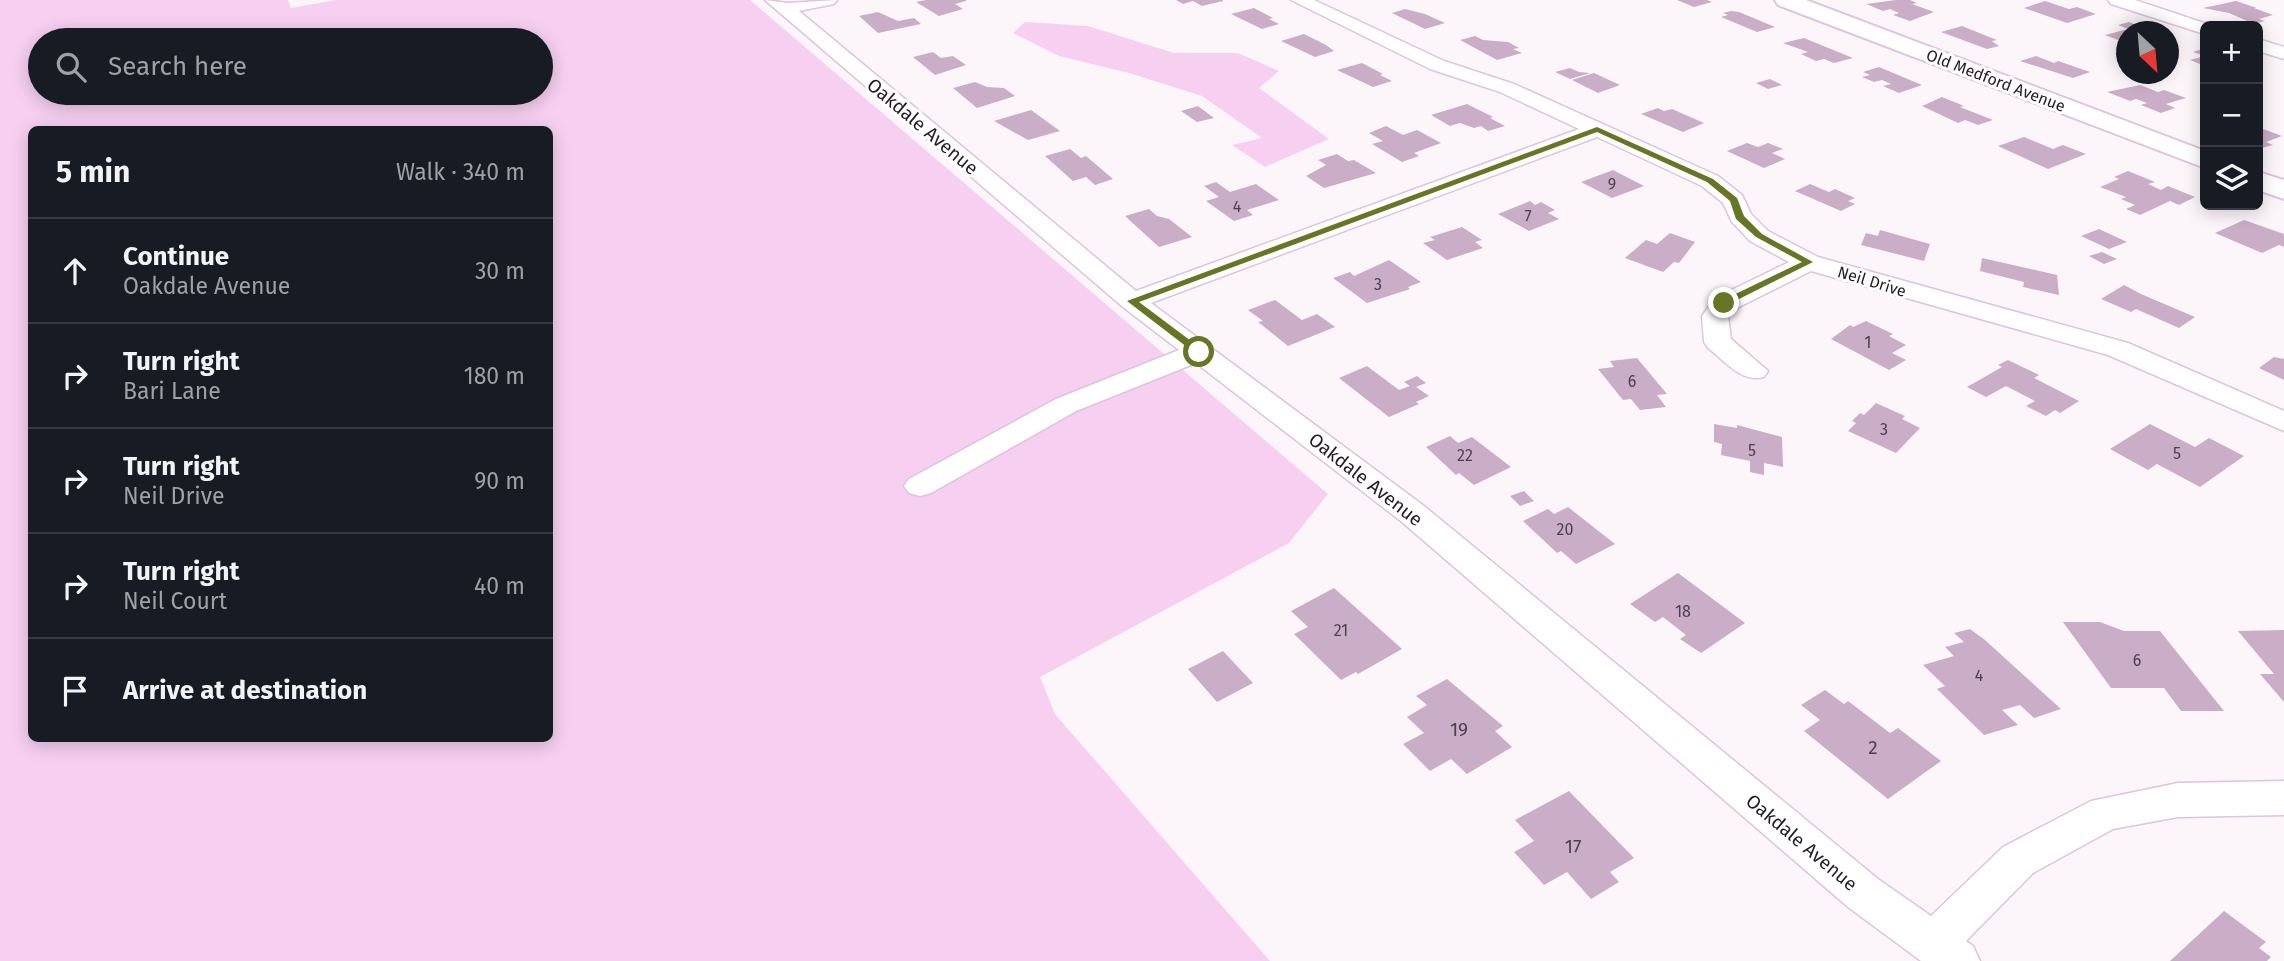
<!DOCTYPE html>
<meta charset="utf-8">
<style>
body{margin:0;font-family:"Fira Sans",sans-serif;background:#20242c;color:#f1f3f6}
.controls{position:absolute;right:21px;top:21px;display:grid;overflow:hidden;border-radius:10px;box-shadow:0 4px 18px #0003}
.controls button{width:63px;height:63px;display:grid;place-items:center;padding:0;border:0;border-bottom:2px solid #363941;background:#171b24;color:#f1f3f6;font:35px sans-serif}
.compass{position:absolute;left:2116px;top:21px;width:63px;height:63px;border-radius:50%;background:#171b24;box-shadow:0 4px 18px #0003;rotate:154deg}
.stop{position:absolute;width:21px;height:21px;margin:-16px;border:5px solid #667624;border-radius:50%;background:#fff}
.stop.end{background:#667624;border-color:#fff;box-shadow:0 2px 7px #0008}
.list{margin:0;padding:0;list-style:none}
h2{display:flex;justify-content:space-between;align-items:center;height:91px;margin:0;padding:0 28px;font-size:30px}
h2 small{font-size:23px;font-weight:400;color:#9ea1a6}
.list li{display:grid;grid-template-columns:46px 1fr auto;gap:21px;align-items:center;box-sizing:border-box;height:105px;padding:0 28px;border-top:2px solid #363941}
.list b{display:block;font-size:26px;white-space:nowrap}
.list p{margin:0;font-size:23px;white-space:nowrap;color:#9ea1a6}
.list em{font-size:23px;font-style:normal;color:#9ea1a6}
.icon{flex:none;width:38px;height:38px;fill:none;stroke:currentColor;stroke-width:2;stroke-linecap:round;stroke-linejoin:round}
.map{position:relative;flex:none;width:2284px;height:961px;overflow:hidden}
.search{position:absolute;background:#171b24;box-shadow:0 4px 18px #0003;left:28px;top:28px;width:525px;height:77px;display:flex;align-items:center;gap:18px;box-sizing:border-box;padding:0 24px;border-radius:38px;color:#9ea1a6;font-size:26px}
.panel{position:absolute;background:#171b24;box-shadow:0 4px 18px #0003;left:28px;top:126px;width:525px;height:616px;border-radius:10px}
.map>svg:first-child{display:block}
</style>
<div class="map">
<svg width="2284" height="961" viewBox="0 0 2284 961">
<rect width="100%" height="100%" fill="#fcf6fb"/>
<g fill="#f6cff1" fill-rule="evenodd">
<path d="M0,0H288L291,8L336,0H750L1328,494L1289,543L1040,677L1055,714L1270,961H0ZM40,40H541V93H40ZM32,130H550V738H32Z"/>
<polygon points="1025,22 1088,26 1174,53 1238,53 1279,71 1259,88 1329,139 1265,167 1232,145 1262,138 1202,96 1129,73 1059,56 1013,33"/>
</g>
<g fill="#caadc6">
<polygon points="926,0 966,0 966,1 955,4 963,9 939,16 916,2"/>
<polygon points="1176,0 1223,0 1223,1 1202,6 1193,1 1183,4"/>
<polygon points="1677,0 1707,0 1712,2 1694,7"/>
<polygon points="1896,0 1910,0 1917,3 1912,4 1934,12 1910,21 1893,15 1899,13 1890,9 1883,11 1866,4"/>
<polygon points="2045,1 2069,9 2077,7 2096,14 2067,23 2024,8"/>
<polygon points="2236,1 2257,8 2254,8 2273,15 2259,19 2265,21 2254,24 2229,13 2203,8"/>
<polygon points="1254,8 1273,18 1269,19 1279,24 1262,29 1231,14"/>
<polygon points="1405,9 1425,14 1445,23 1425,29 1392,13"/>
<polygon points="1731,11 1739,12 1775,27 1757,32 1721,17 1728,15 1723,13"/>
<polygon points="878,12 898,21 914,18 921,24 878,33 859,16"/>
<polygon points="2129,22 2149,30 2126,32 2126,43 2105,35 2128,29 2118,25"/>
<polygon points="1962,26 1997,40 1992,41 1999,46 1987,49 1941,32"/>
<polygon points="1304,34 1326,45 1334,51 1315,57 1281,41"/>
<polygon points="1475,36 1483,40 1508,42 1519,48 1513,49 1522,53 1497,60 1460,40"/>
<polygon points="1804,38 1853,58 1834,63 1824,59 1816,61 1801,54 1808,52 1783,43"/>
<polygon points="2205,48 2205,66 2190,60 2205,56 2193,52"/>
<polygon points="933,52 941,58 953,56 966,65 935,75 913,57"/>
<polygon points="2036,56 2054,63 2058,61 2090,72 2073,78 2020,61"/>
<polygon points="1362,63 1383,74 1380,75 1392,81 1373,87 1337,70"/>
<polygon points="1879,67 1922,85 1899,93 1883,86 1891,84 1882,80 1874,82 1862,77 1870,75 1863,72"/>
<polygon points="1570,68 1579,72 1590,73 1570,79 1555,72"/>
<polygon points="1594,73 1620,85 1598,93 1572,80"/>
<polygon points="1770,79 1782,85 1768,89 1756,83"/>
<polygon points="975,82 987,87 1004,88 1015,96 977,108 953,88"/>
<polygon points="2140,85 2158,92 2164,90 2186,98 2166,104 2175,108 2161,113 2141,105 2147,103 2136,99 2130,101 2107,92"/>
<polygon points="1942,97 1964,106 1960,107 1993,120 1978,125 1965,120 1958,123 1922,106"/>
<polygon points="1467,104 1493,117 1490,118 1505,126 1488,131 1481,126 1474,128 1460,123 1450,126 1431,115"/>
<polygon points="1198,106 1214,118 1197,122 1181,111"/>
<polygon points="1658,108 1664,111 1672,109 1704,123 1683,132 1641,114"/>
<polygon points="1031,110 1060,131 1028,140 994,121"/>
<polygon points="2258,124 2263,125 2258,127 2282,136 2266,142 2273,145 2258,149"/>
<polygon points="1386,126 1403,135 1417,130 1441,143 1414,153 1419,156 1402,162 1372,144 1383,141 1369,133"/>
<polygon points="2024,137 2053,149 2063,145 2086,154 2048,169 1998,146"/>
<polygon points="1747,143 1758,147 1768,143 1783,149 1772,153 1785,159 1764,168 1727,151"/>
<polygon points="1070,149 1081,158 1086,156 1113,179 1095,185 1086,177 1073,181 1045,156"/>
<polygon points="1337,154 1348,161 1354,160 1376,173 1324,188 1306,176 1326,165 1318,160"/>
<polygon points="1613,170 1644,186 1612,198 1581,182"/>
<polygon points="2128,171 2155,182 2148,184 2161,190 2168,186 2195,197 2179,205 2170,201 2140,215 2126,209 2135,205 2121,199 2126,197 2100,187 2119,179 2114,177"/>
<polygon points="1216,182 1230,192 1256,184 1279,200 1247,210 1253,215 1234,221 1206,201 1219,197 1204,186"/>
<polygon points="1810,184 1829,192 1835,189 1855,198 1848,201 1855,204 1841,211 1795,191"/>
<polygon points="1530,201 1535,205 1541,202 1555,210 1548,213 1559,219 1529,231 1498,214"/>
<polygon points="1149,209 1157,216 1169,219 1192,237 1159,247 1125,216"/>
<polygon points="2244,220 2284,234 2284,247 2279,245 2262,253 2215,233"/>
<polygon points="1462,227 1482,240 1475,242 1483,248 1447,260 1423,243 1435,240 1430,237"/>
<polygon points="2099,229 2127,242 2109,249 2081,236"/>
<polygon points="1880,230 1930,244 1924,261 1861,245 1866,233 1878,236"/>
<polygon points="1670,233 1695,242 1679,263 1674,262 1663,272 1625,258 1646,240 1657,244"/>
<polygon points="2102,252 2117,259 2104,264 2089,256"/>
<polygon points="1982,258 2057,275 2059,295 2023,287 2024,282 1980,271"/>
<polygon points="1389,260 1421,282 1408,287 1410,289 1367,303 1333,278 1350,272 1354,276"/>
<polygon points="2124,285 2141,294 2195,317 2179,328 2136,309 2131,312 2101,299"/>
<polygon points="1275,300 1302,320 1317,314 1335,327 1288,346 1258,322 1263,321 1248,310"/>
<polygon points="1866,321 1893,334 1889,336 1906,345 1892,353 1906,360 1889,370 1831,339 1850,325 1853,327"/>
<polygon points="2274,357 2284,359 2284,380 2259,368"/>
<polygon points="1637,358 1667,394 1657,395 1666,407 1640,410 1631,399 1623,400 1598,369 1614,367 1610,361"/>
<polygon points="2008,360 2039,375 2034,378 2079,401 2060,413 2055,410 2046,416 2026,406 2035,401 2006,386 1986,397 1967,387 2002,367 1998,365"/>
<polygon points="1367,366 1399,390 1410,386 1404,382 1417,376 1426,383 1416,387 1429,396 1416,402 1419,404 1389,417 1339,378"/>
<polygon points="1876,403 1905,416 1902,419 1920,428 1896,453 1848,431 1856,423 1852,421 1860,413 1864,415"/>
<polygon points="1714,424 1737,428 1737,425 1782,437 1783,467 1764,463 1764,475 1750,472 1750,461 1721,455 1722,444 1714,442"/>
<polygon points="2150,424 2195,447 2209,438 2244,456 2200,487 2157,464 2148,470 2110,449"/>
<polygon points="1450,436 1458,443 1472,437 1511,467 1474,485 1459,473 1456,475 1426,447"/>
<polygon points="1524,491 1534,501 1520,506 1510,496"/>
<polygon points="1568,507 1615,544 1576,564 1561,551 1557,553 1523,521 1548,509 1554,514"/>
<polygon points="1678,573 1745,623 1701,653 1680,639 1686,635 1663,617 1655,622 1630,604"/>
<polygon points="1334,588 1402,649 1358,674 1356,672 1341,680 1294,634 1308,627 1291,611"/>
<polygon points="2063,622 2100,622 2124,631 2160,631 2224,711 2181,711 2164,688 2111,688"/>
<polygon points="1970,629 1985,640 2061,709 2034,718 2020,705 2002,710 2018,725 1984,735 1937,689 1945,686 1923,665 1954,656 1945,647 1964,642 1954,633"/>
<polygon points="2284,630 2284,702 2260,674 2274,674 2238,631"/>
<polygon points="1223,651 1253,683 1217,702 1188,669"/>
<polygon points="1447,679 1503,726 1495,731 1512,747 1467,774 1451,759 1430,771 1403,744 1424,733 1407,717 1427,705 1416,696"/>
<polygon points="1825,690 1844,704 1848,701 1890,733 1898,728 1941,761 1888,799 1804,731 1820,720 1801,705"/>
<polygon points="1569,791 1634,858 1610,872 1619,882 1591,899 1567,872 1544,885 1514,852 1534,841 1515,820"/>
<polygon points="2224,911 2266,942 2259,948 2271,957 2267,961 2170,961"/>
</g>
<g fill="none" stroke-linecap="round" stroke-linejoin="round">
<g stroke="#e0c3dc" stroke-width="3">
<g id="street">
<path d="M765,0L788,3L837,0L834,4L799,11L1136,291L1579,129L1500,92L1430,69L1291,0H1314L1444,61L1514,84L1718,176L1742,195L1751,214L1768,231L1818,257L2128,343L2284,411V431L2108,355L1811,271L1733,310L1728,316L1731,339L1768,371L1764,377C1741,383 1725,361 1708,348L1704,342L1702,316L1715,298L1789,262L1750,241L1732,222L1723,203L1702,186L1597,137L1151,303L1424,506L1878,879L1931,916L2003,847L2091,801L2178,783L2284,781V815L2178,817L2113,829L2033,873L1966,941L1973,946L1980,961H1921L1848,907L1402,522L1196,363L1076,411L931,493L920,496L909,493L904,486L909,479L1056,399L1179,350L1123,307Z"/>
<polygon points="2108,0 2135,0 2213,26 2205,26 2205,34 2198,32 2111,4"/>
<polygon points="2258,39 2284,47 2284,59 2258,51"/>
</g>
</g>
<g stroke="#e0c3dc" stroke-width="4">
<g id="secondary">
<polygon points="1775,0 1806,0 2205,151 2205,168 1778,5"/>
<polygon points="2258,172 2284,180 2284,199 2258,190"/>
</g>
</g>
<use href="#street" fill="#fff" fill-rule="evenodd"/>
<use href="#secondary" fill="#fff" fill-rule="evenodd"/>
</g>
<polygon fill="#667624" points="1597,127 1713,179 1737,198 1744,216 1762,234 1813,262 1727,305 1721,305 1721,301 1802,262 1756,237 1736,219 1730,201 1707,182 1597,132 1139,302 1203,350 1203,354 1196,354 1127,301"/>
<g text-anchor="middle" stroke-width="6" stroke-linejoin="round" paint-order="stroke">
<g font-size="16" fill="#251b24" stroke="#fff">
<text transform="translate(1996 80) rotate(21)" y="6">Old Medford Avenue</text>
<text transform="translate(1872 281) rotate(17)" y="6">Neil Drive</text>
</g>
<g font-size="16" fill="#4e404c">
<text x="1612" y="190">9</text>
<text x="1237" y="212">4</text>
<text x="1528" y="222">7</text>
<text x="1378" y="290">3</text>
<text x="1868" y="348">1</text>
<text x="1632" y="387">6</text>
<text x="1884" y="435">3</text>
<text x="1752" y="456">5</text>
<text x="2177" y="459">5</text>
<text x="1465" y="461">22</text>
<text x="1565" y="535">20</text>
<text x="1683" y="617">18</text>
<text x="1341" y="636">21</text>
<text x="2137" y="666">6</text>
<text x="1979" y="681">4</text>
</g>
<g font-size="19" fill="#251b24" stroke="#fff">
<text transform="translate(923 126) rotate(40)" y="7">Oakdale Avenue</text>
<text transform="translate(1366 479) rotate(38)" y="7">Oakdale Avenue</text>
<text transform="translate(1802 842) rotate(40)" y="7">Oakdale Avenue</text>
</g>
<g font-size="19" fill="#4e404c">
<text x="1459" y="736">19</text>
<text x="1873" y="754">2</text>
<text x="1573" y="853">17</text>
</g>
</g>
</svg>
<div class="controls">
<button>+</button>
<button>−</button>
<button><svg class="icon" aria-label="layers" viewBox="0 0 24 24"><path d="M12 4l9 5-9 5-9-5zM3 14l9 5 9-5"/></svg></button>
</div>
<svg class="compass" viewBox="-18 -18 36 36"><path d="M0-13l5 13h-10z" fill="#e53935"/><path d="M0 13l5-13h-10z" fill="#9ea1a6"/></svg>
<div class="stop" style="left:1199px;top:352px"></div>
<div class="stop end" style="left:1724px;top:303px"></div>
<div class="search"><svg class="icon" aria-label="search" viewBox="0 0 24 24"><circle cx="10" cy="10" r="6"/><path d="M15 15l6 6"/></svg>Search here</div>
<section class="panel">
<h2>5 min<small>Walk · 340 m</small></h2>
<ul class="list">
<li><svg class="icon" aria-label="ahead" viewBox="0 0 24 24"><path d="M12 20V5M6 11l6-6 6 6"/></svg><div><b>Continue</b><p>Oakdale Avenue</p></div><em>30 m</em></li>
<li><svg class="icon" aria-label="right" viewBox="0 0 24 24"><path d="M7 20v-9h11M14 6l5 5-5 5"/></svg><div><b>Turn right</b><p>Bari Lane</p></div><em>180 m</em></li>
<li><svg class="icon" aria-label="right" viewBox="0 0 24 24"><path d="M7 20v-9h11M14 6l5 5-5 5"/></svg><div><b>Turn right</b><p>Neil Drive</p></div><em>90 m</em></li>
<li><svg class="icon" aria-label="right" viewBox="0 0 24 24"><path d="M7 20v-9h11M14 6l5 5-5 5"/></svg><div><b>Turn right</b><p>Neil Court</p></div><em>40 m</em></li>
<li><svg class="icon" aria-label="arrive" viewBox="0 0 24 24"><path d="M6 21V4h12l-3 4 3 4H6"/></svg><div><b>Arrive at destination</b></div></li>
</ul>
</section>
</div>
